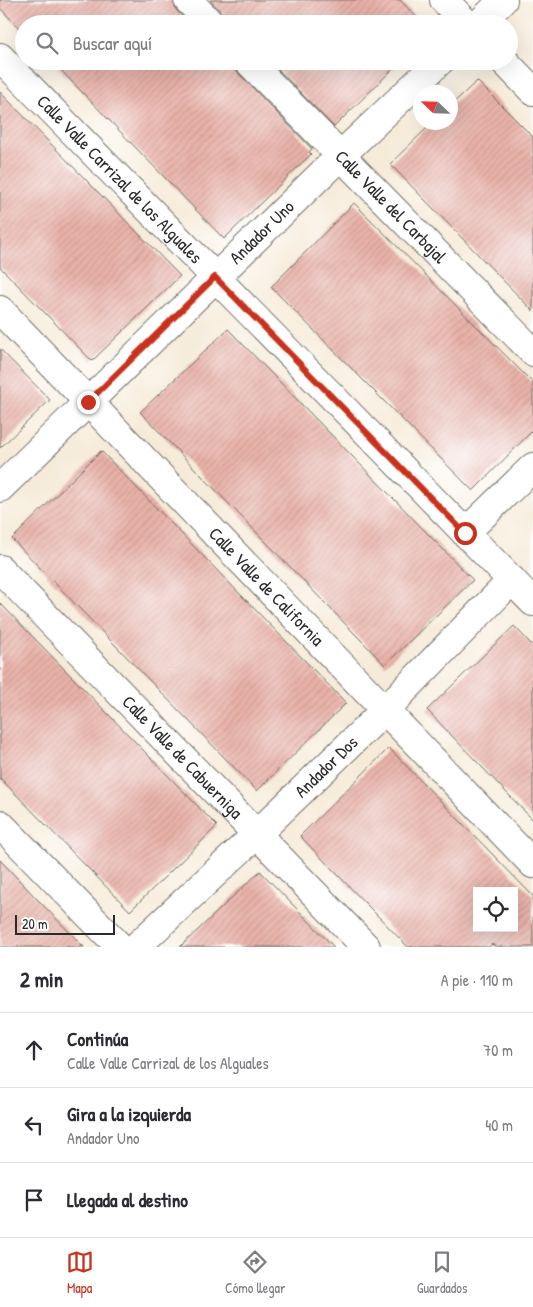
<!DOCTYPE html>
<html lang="es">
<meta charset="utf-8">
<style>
body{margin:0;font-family:"Patrick Hand",sans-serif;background:#f7f7f7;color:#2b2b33}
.controls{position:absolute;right:15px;bottom:15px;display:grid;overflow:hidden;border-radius:0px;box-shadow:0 5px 20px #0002}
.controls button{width:45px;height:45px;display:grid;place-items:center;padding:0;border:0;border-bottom:1px solid #e1e1e2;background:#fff;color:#2b2b33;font:25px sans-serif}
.compass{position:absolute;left:413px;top:85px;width:45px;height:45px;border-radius:50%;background:#fff;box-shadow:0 5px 20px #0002;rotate:293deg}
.scale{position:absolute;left:15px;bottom:12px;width:100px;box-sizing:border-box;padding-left:5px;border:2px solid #2b2b2b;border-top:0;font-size:14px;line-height:18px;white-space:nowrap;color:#2b2b2b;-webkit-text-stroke:4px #fff;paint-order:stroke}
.stop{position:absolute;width:15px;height:15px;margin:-11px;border:4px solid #c8321e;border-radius:50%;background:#fff}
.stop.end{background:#c8321e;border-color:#fff;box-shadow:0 1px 5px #0008}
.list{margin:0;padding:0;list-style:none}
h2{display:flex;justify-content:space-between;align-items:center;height:65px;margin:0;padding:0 20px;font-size:21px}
h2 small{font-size:16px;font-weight:400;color:#7c7c81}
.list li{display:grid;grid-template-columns:32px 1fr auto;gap:15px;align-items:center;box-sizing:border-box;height:75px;padding:0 20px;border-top:1px solid #e1e1e2}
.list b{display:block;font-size:19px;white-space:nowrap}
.list p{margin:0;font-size:16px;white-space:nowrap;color:#7c7c81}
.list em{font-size:16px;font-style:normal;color:#7c7c81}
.icon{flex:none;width:28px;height:28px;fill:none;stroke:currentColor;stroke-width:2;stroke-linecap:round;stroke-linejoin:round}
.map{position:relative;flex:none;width:533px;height:947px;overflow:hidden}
.search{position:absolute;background:#fff;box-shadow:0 5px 20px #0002;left:15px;right:15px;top:15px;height:55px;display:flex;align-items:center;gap:12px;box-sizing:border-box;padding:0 18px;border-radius:28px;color:#7c7c81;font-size:19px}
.sheet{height:290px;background:#fff}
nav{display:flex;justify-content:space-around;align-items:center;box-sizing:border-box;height:70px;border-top:1px solid #e1e1e2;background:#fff;font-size:14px;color:#7c7c81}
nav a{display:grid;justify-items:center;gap:2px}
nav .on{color:#c8321e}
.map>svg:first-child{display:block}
</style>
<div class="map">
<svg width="533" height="947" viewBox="0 0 533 947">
<defs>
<pattern id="building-hatch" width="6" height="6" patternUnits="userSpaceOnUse" patternTransform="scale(1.25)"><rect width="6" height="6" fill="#e9b2a9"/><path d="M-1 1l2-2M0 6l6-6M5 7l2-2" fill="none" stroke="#c89992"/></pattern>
</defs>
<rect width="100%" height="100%" fill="#fff"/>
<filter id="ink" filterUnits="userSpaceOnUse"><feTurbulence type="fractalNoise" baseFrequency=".02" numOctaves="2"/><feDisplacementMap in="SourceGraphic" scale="10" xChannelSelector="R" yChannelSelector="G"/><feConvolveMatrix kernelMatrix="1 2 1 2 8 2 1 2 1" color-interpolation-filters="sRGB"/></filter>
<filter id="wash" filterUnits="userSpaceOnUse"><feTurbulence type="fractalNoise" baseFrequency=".0096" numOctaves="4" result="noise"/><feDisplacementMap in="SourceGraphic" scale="20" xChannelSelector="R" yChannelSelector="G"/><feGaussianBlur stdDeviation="1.12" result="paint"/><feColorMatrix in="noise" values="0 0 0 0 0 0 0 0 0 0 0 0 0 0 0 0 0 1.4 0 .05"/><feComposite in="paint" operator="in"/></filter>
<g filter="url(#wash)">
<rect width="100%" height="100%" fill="#f6ebd9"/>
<g id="blocks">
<g fill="url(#building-hatch)" fill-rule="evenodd">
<polygon points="0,0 173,0 176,10 189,24 24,24 24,33 0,8"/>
<polygon points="210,0 400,0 423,24 226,24 223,14"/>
<polygon points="52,61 233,61 237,72 312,149 309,152 311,154 224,239"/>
<polygon points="270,61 401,61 334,127"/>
<polygon points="477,81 533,137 533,311 390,164 433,122 450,122 450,106"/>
<polygon points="0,92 180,276 92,361 0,267"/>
<polygon points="354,203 533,383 533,430 473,491 271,287"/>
<polygon points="228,329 473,580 385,665 140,412"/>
<polygon points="0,349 50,400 0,448"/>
<polygon points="101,451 346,703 257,791 12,539"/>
<polygon points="0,603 217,826 130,911 0,778"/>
<polygon points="514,626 533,646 533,820 427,710"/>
<path d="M389,748L533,896V947H496L492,944L489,947H408L300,836ZM477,891H514V928H477Z"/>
<polygon points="0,860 36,898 84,947 0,947"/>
<polygon points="260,871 334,947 180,947 217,912"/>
</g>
</g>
</g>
<g filter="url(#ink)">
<use href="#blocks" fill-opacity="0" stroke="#726e68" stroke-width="1"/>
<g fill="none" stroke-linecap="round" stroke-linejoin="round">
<g stroke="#726e68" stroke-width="30">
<g id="minor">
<polyline points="188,0 211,24"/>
<polyline points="444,0 467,24"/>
<polyline points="479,24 503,0"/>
<path id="s1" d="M0,57L533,602"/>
<path id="s2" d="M248,61L533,352"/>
<polyline points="504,61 533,91"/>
<path id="s3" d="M0,310L533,864"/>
<path id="s4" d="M0,488L340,156L440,61"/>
<polyline points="465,533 533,467"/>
<path id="s5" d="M0,569L366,947"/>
<polyline points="0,824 120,947"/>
<path id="s6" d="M136,947L257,834L385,710L512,580"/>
</g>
</g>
<use href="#minor" stroke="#fff" stroke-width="28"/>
</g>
</g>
<g fill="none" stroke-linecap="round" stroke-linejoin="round" filter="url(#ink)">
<polyline stroke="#c8321e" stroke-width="6" points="88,402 215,277 465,533"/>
</g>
<g text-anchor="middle" stroke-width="4.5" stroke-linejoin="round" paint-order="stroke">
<g font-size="18" fill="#2b2b2b" stroke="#fff">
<text dy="6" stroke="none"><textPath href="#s1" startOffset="171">Calle Valle Carrizal de los Alguales</textPath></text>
<text dy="6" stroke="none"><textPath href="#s2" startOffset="204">Calle Valle del Carbajal</textPath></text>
<text dy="6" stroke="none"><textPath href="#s4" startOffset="366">Andador Uno</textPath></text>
<text dy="6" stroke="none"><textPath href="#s3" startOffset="384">Calle Valle de California</textPath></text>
<text dy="6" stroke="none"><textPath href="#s5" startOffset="262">Calle Valle de Cabuerniga</textPath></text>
<text dy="6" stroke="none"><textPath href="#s6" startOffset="262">Andador Dos</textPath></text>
</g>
</g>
</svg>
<div class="controls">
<button><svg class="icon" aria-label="locate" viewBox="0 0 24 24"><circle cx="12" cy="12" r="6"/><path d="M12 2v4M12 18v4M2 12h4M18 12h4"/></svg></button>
</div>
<svg class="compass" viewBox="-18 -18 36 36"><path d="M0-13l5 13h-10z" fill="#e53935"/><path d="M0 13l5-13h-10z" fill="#7c7c81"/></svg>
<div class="scale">20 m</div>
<div class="stop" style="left:465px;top:533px"></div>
<div class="stop end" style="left:88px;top:402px"></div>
<div class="search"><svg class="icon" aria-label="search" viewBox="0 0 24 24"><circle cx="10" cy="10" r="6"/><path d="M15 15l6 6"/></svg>Buscar aquí</div>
</div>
<section class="sheet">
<h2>2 min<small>A pie · 110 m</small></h2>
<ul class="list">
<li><svg class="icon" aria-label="ahead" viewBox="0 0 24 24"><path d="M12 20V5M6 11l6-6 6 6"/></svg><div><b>Continúa</b><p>Calle Valle Carrizal de los Alguales</p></div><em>70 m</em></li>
<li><svg class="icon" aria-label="left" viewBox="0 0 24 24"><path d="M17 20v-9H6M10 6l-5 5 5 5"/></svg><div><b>Gira a la izquierda</b><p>Andador Uno</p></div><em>40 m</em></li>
<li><svg class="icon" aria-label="arrive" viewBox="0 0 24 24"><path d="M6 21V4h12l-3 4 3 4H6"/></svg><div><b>Llegada al destino</b></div></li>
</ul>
</section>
<nav>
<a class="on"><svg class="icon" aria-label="map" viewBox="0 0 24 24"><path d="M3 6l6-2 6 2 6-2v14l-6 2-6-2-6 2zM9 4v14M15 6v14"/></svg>Mapa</a>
<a><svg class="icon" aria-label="directions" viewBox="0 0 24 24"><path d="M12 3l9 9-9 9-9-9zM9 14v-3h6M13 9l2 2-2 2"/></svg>Cómo llegar</a>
<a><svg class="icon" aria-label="saved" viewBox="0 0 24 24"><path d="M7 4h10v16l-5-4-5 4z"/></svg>Guardados</a>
</nav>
